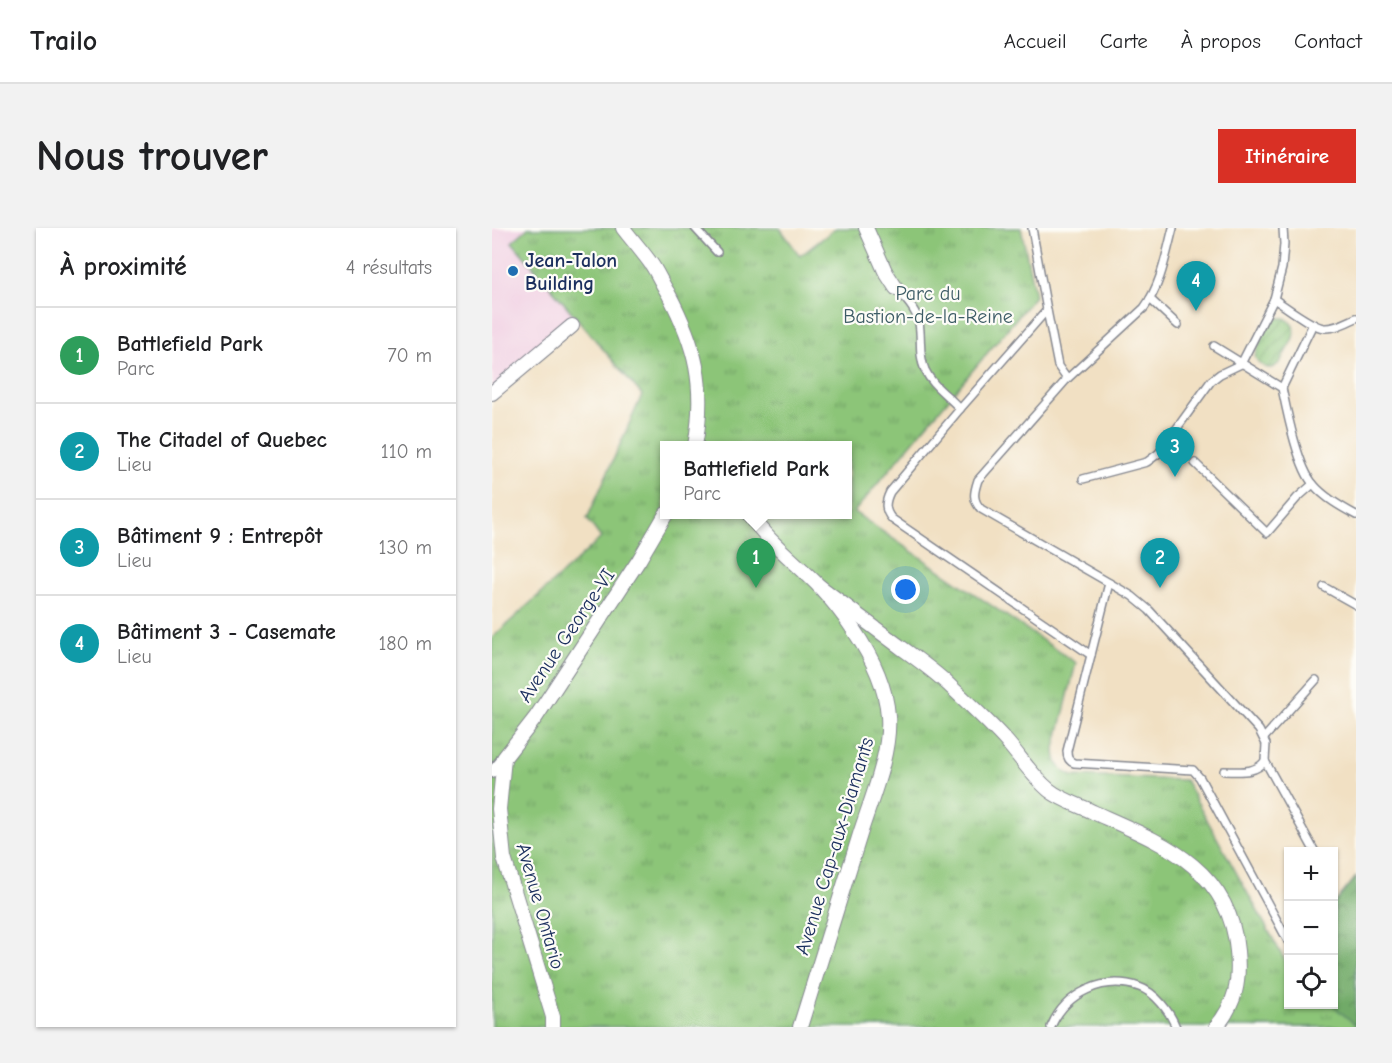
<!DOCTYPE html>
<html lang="fr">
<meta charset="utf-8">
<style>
body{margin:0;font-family:"Comic Neue",sans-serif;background:#f2f2f2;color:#202124}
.controls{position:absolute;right:18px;bottom:18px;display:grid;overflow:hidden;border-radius:0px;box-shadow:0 2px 4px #0004}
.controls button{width:54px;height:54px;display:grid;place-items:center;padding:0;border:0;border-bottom:2px solid #e0e0e0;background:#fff;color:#202124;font:30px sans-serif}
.you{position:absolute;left:414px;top:362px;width:21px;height:21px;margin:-15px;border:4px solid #fff;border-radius:50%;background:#1a73e8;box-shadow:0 0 0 9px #1a73e833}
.badge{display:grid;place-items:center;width:39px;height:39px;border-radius:50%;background:#d93025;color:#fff;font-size:20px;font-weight:700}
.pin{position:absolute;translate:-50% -50px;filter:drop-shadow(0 2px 3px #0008)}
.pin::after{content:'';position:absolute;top:32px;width:21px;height:18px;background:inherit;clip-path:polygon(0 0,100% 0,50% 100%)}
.popup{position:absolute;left:168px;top:213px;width:192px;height:78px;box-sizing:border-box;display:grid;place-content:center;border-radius:0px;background:#fff;filter:drop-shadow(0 2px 4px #0005);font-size:20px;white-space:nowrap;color:#757577}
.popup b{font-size:22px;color:#202124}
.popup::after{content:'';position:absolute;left:50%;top:100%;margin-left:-12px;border:12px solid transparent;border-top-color:#fff}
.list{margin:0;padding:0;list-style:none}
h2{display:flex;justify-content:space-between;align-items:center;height:78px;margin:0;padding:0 24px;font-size:26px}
h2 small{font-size:20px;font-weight:400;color:#757577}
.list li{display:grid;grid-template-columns:39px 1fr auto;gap:18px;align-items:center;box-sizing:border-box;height:96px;padding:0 24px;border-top:2px solid #e0e0e0}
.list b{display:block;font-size:22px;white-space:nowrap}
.list p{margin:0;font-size:20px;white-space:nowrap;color:#757577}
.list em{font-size:20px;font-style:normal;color:#757577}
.icon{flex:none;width:33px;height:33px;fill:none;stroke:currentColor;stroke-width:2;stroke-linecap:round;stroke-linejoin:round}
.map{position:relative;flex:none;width:864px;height:799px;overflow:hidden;border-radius:0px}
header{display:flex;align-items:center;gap:36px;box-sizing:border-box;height:84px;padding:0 30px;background:#fff;border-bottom:2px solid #e0e0e0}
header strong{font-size:28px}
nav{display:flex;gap:33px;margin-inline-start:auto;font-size:21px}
.intro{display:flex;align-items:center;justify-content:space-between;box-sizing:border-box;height:144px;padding:0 36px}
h1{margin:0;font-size:42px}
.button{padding:15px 27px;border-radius:0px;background:#d93025;color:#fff;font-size:21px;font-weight:700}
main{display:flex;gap:36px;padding:0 36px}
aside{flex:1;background:#fff;border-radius:0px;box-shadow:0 2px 4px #0004}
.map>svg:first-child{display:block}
</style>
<header>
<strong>Trailo</strong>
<nav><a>Accueil</a><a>Carte</a><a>À propos</a><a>Contact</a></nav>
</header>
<div class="intro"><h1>Nous trouver</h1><a class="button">Itinéraire</a></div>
<main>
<aside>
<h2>À proximité<small>4 résultats</small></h2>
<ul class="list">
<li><span class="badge" style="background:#2e9e5b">1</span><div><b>Battlefield Park</b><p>Parc</p></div><em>70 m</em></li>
<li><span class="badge" style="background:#0f9aa8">2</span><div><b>The Citadel of Quebec</b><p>Lieu</p></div><em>110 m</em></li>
<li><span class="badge" style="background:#0f9aa8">3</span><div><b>Bâtiment 9 : Entrepôt</b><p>Lieu</p></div><em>130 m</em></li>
<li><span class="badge" style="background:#0f9aa8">4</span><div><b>Bâtiment 3 - Casemate</b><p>Lieu</p></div><em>180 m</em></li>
</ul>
</aside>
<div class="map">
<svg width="864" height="799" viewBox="0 0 864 799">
<defs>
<pattern id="forest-crowns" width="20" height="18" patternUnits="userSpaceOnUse" patternTransform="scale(1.5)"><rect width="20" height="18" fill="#71aa68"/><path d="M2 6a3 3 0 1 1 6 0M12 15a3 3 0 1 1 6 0" fill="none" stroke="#5c8b59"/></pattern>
<pattern id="park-tufts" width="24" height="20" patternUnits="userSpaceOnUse" patternTransform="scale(1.5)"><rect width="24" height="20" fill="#8cc578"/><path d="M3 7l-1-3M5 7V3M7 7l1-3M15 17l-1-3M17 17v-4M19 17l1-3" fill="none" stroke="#72a066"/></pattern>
<pattern id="garden-furrows" width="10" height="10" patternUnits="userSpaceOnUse" patternTransform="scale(1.5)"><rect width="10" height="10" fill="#8cc578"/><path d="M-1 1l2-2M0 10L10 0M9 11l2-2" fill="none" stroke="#72a066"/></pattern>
</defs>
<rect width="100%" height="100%" fill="#fdfcf7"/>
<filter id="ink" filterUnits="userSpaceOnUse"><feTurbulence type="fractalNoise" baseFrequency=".0167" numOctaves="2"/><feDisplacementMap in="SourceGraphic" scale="12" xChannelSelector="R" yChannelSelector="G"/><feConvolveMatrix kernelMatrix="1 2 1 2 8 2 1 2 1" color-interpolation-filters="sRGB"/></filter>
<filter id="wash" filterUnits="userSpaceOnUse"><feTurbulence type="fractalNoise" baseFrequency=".008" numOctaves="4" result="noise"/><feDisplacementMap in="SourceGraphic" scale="24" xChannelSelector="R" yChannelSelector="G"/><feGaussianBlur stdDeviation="1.35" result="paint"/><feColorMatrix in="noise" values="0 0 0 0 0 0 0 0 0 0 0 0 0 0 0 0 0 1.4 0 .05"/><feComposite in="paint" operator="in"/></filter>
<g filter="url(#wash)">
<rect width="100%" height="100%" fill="#f1e0c3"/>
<polygon fill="#f1d0e3" points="0,0 36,0 20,14 86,93 0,165"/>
<polygon fill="url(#forest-crowns)" stroke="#466c63" stroke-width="1.5" points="864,649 864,799 763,799 781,761 796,738 796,776 842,776 842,676"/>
<path fill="url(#park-tufts)" stroke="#547a6b" stroke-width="1.5" fill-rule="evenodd" d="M36,0H288L308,28L344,0H529L543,68L362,284L584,435L563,520C563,535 567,542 581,548L693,552L796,738V776L840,777L864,797V799H0V410L109,310L95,291L150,167L20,14ZM172,218H356V286H172Z"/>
<path fill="url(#garden-furrows)" stroke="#547a6b" stroke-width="1.5" d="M786,90H793C797,93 801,95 802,101C803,109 798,116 794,123C792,127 789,133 786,136C777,145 767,137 763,129C766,115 774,98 786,90Z"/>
</g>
<g filter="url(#ink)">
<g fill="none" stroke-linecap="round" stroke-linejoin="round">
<g stroke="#868890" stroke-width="10">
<g id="service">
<polyline points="203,0 225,24"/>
<path d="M540,0L555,82L468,181L398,264C393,274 392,282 400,291L599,427"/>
<path d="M681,0C674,27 669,57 652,80L575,151L486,252C482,264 480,272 489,281L640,368L657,382L767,502L774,516L773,533L823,624"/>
<path d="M404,60C412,70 424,81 427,95C430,111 426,126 433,142C441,159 456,167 468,181"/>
<polyline points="658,71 686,97"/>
<path d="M782,71C793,78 820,99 832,100C843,101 855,94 864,90"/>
<polyline points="555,82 566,138 575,151"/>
<path d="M722,118L790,160C795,184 806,240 822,257C833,270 849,279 864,287"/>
<polyline points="790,160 821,96"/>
<polyline points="703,235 775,305 805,270 821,256"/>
<polyline points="591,251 655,234 667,225 719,153 728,146 749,136 782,71 790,40 792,16 791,0"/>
<path d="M617,355L575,523C575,529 576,533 582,535L701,542L708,550L796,713"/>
<polyline points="832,359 864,377"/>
<polyline points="772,510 824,452"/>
<path d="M732,543C747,543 763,546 773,533"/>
<path d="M559,799C573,765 612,747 647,759C663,764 678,784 684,799"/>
</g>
</g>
<g stroke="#868890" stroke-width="14">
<polyline id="pedestrian" points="0,544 12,530"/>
</g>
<g stroke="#868890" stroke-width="16">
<g id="minor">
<path d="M131,0C140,12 151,24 160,37C166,46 170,56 176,65C204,118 214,158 203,218"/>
<polyline points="374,0 393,43 404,60"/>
<polyline points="0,165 80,98"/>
<path d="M257,286C276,314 304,334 327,358C339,371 351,386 361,401C378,426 394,457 396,488C399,524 380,569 369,603C349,668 328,734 308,799"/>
<path d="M327,358C352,377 378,396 403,415C421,428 440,441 457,457C476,475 497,494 515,514C529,530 540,548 557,562C569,572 587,577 601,584C668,614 738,639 745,723C748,754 744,775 724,799"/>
<polyline points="61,799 61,789 12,630 7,581 12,530 44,489 147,332 174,286"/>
</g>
</g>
<use href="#service" stroke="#fff" stroke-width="7"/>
<use href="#pedestrian" stroke="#fff" stroke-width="10"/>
<use href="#minor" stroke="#fff" stroke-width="14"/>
</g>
</g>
<circle fill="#1f6fb2" stroke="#fdfcf7" stroke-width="2" cx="21" cy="43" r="6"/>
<g text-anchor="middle" stroke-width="4.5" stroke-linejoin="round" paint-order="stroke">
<g font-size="20" font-weight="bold" fill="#1b2f5e" stroke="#fdfcf7" text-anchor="start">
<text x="33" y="39">Jean-Talon<tspan x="33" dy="23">Building</tspan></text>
</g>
<g font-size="20" fill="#3d5c66" stroke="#fdfcf7">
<text x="436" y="72">Parc du<tspan x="436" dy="23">Bastion-de-la-Reine</tspan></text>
</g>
<g font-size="20" fill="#1b2f5e" stroke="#fdfcf7">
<text transform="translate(74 407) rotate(-56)" y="7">Avenue George-VI</text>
<text transform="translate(342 618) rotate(-73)" y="7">Avenue Cap-aux-Diamants</text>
<text transform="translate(49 678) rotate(74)" y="7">Avenue Ontario</text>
</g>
</g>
</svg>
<div class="controls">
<button>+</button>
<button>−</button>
<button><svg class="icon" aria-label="locate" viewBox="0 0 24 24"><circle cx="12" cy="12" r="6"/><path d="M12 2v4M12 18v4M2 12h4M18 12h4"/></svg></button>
</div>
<div class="you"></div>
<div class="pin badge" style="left:264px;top:360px;background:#2e9e5b">1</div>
<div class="popup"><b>Battlefield Park</b>Parc</div>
<div class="pin badge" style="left:668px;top:360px;background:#0f9aa8">2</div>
<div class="pin badge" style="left:683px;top:249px;background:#0f9aa8">3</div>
<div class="pin badge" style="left:704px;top:83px;background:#0f9aa8">4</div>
</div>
</main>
